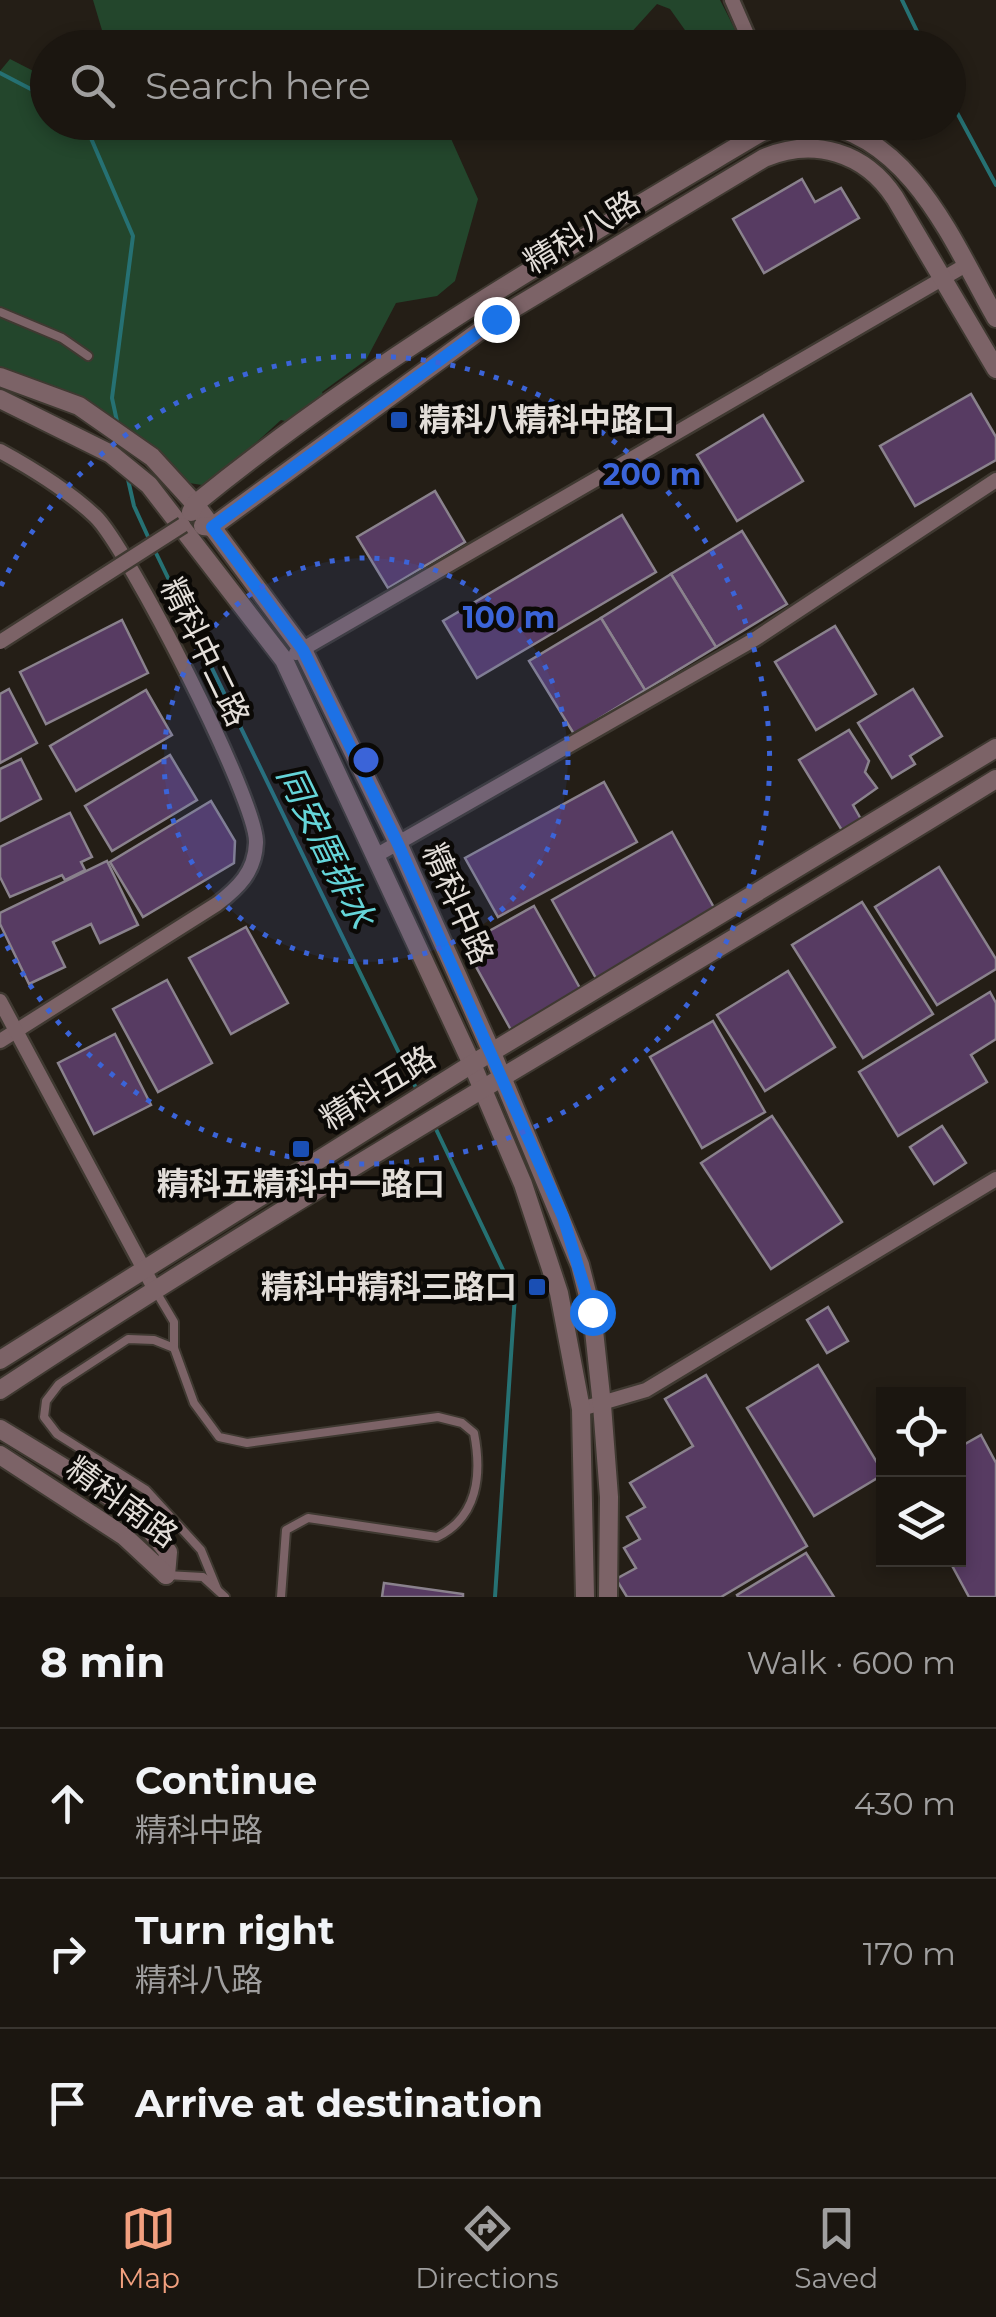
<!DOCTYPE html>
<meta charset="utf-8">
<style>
body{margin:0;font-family:Montserrat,"Noto Sans TC",sans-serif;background:#241f19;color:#f1f3f6}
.controls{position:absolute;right:30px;bottom:30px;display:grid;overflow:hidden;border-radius:0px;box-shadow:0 5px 15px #0003}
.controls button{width:90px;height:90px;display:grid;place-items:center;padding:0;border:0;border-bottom:2px solid #393530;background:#1b1610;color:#f1f3f6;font:50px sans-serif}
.stop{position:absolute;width:30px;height:30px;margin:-22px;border:8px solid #1a73e8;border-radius:50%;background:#fff}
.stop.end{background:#1a73e8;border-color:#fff;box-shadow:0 2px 10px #0008}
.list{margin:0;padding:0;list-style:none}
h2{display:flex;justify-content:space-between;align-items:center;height:130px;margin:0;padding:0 40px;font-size:42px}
h2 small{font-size:32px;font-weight:400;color:#a09f9f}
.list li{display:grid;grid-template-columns:65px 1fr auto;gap:30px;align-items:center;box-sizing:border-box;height:150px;padding:0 40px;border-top:2px solid #393530}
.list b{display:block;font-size:38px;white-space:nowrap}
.list p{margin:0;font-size:32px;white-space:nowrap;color:#a09f9f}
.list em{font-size:32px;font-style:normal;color:#a09f9f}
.icon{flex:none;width:55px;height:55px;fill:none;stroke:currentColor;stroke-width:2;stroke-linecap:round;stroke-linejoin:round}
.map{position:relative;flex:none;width:996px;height:1597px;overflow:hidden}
.search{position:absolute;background:#1b1610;box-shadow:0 5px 15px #0003;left:30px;right:30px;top:30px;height:110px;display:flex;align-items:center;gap:25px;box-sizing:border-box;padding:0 35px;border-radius:55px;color:#a09f9f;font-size:38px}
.sheet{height:580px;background:#1b1610}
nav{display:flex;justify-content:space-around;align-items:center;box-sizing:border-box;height:140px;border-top:2px solid #393530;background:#1b1610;font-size:28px;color:#a09f9f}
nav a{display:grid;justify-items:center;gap:5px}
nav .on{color:#f2a07f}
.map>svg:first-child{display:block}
</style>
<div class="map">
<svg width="996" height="1597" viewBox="0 0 996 1597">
<rect width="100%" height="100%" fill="#241e16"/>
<g fill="#23462c">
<polygon points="93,0 720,0 744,47 697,47 670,9 657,4 618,47 107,47"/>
<polygon points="10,59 47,78 48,122 444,123 478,199 455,281 437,296 396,303 366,360 322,392 330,409 304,426 281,420 219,476 202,485 189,483 134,443 0,372 0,71"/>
</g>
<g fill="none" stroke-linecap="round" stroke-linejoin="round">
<g stroke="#267173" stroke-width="4">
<polyline points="902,0 925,48"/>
<polyline points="0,73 48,98"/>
<polyline points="948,96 996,185"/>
<polyline points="84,122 133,236 112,398 118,426"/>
<polyline points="127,475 134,506 150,541"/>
<polyline points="154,549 417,1090"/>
<polyline points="434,1125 515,1295 495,1597"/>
</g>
</g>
<g fill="#573b62" stroke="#8a828d" stroke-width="2.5">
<polygon points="802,179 815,202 841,188 859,218 764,273 733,219"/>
<polygon points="971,394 996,437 996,460 915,506 880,446"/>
<polygon points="763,415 803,481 737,521 697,455"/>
<polygon points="435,491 465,542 388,588 357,537"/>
<polygon points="622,515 656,572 477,678 443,621"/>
<polygon points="742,531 787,604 716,647 671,574"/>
<polygon points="671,574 716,647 645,690 601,618"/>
<polygon points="601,618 645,690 574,734 529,661"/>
<polygon points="122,620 148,673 46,724 20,672"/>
<polygon points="835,626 876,694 816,730 775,662"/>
<polygon points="9,689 37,743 0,763 0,694"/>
<polygon points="913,689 942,736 910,756 915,764 892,778 858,723"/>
<polygon points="146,690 172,735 76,791 50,746"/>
<polygon points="849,730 869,761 865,772 877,788 853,805 862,821 843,832 799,760"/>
<polygon points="170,755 197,800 112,851 85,806"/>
<polygon points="21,759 41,799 0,821 0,769"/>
<polygon points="604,782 637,842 498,917 465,858"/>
<polygon points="211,801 235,841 234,863 143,917 110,862"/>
<polygon points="70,813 92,857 81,862 85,870 65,880 62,875 10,897 0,877 0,847"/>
<polygon points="672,832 717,913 597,980 552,900"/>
<polygon points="107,861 138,925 100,943 91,924 53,942 65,967 29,984 0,924 0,913"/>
<polygon points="939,867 996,959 996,969 937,1005 875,907"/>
<polygon points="862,902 933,1014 863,1058 792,945"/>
<polygon points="534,906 581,990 511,1030 464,945"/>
<polygon points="246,927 288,1003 231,1034 189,958"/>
<polygon points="788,971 835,1047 765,1091 717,1015"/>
<polygon points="167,980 212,1063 158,1092 113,1009"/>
<polygon points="990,992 996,1003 996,1039 971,1055 987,1082 898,1136 859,1072"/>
<polygon points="713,1021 765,1112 702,1148 650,1057"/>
<polygon points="115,1034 151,1105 94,1134 58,1063"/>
<polygon points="772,1116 842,1222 771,1269 701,1163"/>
<polygon points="942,1126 966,1163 934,1184 910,1147"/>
<polygon points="828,1307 848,1341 827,1353 807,1320"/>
<polygon points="818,1365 884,1474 814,1516 747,1408"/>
<polygon points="706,1375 807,1546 721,1597 627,1597 616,1579 636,1568 624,1548 640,1539 627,1517 645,1507 630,1483 693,1446 665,1399"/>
<polygon points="981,1435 996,1463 996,1597 969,1597 949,1560 958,1560 958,1448"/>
<polygon points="806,1553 834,1597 738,1597 737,1595"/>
<polygon points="384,1583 463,1594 463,1597 382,1597"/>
</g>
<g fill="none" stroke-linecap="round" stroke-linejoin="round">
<g stroke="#3f3931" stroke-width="12">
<g id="service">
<polyline points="0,312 62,338 88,356"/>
<path d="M155,1290L174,1322V1348L194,1403L219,1437L247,1443L438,1417L462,1423L474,1433C482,1474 478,1517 437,1537L308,1518L286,1530L281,1597"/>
<polyline points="174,1348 154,1340 128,1339 59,1384 46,1401 44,1417 57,1434 146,1490 201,1550 217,1589"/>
<polyline points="166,1575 203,1577 225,1597"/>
</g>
</g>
<g stroke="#3f3931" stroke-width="19">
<g id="minor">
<polyline points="732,0 753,48"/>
<path d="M0,451C33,469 67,490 95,516C127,546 258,802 256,843C255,872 238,888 217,904L0,1041"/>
<polyline points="296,653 966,265"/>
<polyline points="377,855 755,639 996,480"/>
<polyline points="0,1001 154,1288"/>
<polyline points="581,1409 646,1390 996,1179"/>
</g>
</g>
<g stroke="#3f3931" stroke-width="22">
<g id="tertiary">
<path d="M815,122C912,136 953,243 996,318"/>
<polyline points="0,377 79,406 152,457 195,504 303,650 398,843 492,1053 580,1265 592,1312 602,1405 609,1497 608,1597"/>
<polyline points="0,399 111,454 149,485 284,660 472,1064 523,1184 559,1293 581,1409 585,1597"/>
<path d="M191,512L195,504C371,360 566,248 760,133L787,122"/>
<path d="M203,526L212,527L496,319L764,158C814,137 865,152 895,198L996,369"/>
<polyline points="0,1360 472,1064 996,748"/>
<path d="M0,1390C325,1176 665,984 996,779"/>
<polyline points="0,1429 102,1491 143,1521 168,1552 166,1575"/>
<polyline points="0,1455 124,1536 166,1575"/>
</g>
</g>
<use href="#service" stroke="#7c6367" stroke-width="8"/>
<use href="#minor" stroke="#7c6367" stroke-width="14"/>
<use href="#tertiary" stroke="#7c6367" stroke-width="18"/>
<g stroke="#3f3931" stroke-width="19" stroke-linecap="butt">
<polyline id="minor-bridge" points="0,642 183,525"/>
</g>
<use href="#minor-bridge" stroke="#7c6367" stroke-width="14"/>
</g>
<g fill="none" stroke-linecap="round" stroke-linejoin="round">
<polyline stroke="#1a73e8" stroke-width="12" points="496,319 212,527 303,650 398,844 563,1217 592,1312"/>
</g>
<circle cx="366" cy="760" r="202" fill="#3b64d8" fill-opacity=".12"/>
<g fill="none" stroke="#3b64d8" stroke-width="5" stroke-dasharray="5 10">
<circle cx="366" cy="760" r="202"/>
<path d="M1 586A404 404 0 1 1 1 934"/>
</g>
<g fill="#1a4fb4" stroke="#0b0906" stroke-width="4">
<rect x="389" y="410" width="20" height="20" rx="5"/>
<rect x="291" y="1139" width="20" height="20" rx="5"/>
<rect x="527" y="1277" width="20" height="20" rx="5"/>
</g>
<g text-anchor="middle" stroke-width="9" stroke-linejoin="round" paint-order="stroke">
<g font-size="32" fill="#e3ded9" stroke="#0b0906">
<text transform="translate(582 232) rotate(-31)" y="11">精科八路</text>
<text transform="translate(205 652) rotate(64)" y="11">精科中二路</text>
<text transform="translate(458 904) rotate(66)" y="11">精科中路</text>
<text transform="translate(378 1088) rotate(-32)" y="11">精科五路</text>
<text transform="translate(122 1502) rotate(36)" y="11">精科南路</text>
</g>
<g font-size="32" font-weight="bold" fill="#e3ded9" stroke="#0b0906" text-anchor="start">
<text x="419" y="431">精科八精科中路口</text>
<text x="301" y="1195" text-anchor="middle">精科五精科中一路口</text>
<text x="517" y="1298" text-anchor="end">精科中精科三路口</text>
</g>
<g font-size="35" font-style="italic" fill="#65d5d9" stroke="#0b0906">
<text transform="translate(326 847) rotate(64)" y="12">同安厝排水</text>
</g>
</g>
<circle cx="366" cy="760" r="15" fill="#3b64d8" stroke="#0b0906" stroke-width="5"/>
<g font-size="30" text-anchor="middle" font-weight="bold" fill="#3b64d8" stroke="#0b0906" stroke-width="9" stroke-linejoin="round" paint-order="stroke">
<text x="652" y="485">200 m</text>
<text x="509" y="628">100 m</text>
</g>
</svg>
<div class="controls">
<button><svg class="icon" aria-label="locate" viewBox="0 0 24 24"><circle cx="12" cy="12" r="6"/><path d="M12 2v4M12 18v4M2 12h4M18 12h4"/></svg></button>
<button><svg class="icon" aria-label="layers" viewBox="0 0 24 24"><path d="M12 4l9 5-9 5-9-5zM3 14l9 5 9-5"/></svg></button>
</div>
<div class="stop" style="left:592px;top:1312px"></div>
<div class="stop end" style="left:496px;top:319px"></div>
<div class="search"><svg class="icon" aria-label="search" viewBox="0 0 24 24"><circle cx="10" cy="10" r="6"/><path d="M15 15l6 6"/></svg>Search here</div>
</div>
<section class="sheet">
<h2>8 min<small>Walk · 600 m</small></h2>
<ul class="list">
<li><svg class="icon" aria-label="ahead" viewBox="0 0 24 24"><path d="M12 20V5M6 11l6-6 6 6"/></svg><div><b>Continue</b><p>精科中路</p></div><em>430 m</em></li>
<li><svg class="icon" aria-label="right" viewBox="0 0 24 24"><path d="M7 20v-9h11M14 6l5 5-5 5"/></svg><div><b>Turn right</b><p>精科八路</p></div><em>170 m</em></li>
<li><svg class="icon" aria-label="arrive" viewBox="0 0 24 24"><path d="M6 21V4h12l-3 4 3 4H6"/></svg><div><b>Arrive at destination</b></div></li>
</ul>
</section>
<nav>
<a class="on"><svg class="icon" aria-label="map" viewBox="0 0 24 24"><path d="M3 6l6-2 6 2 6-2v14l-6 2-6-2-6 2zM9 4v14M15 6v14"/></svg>Map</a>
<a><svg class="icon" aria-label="directions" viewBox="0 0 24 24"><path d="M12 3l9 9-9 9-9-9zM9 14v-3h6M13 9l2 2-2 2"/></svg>Directions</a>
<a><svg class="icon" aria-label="saved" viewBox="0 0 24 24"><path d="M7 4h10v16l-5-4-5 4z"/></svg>Saved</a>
</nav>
